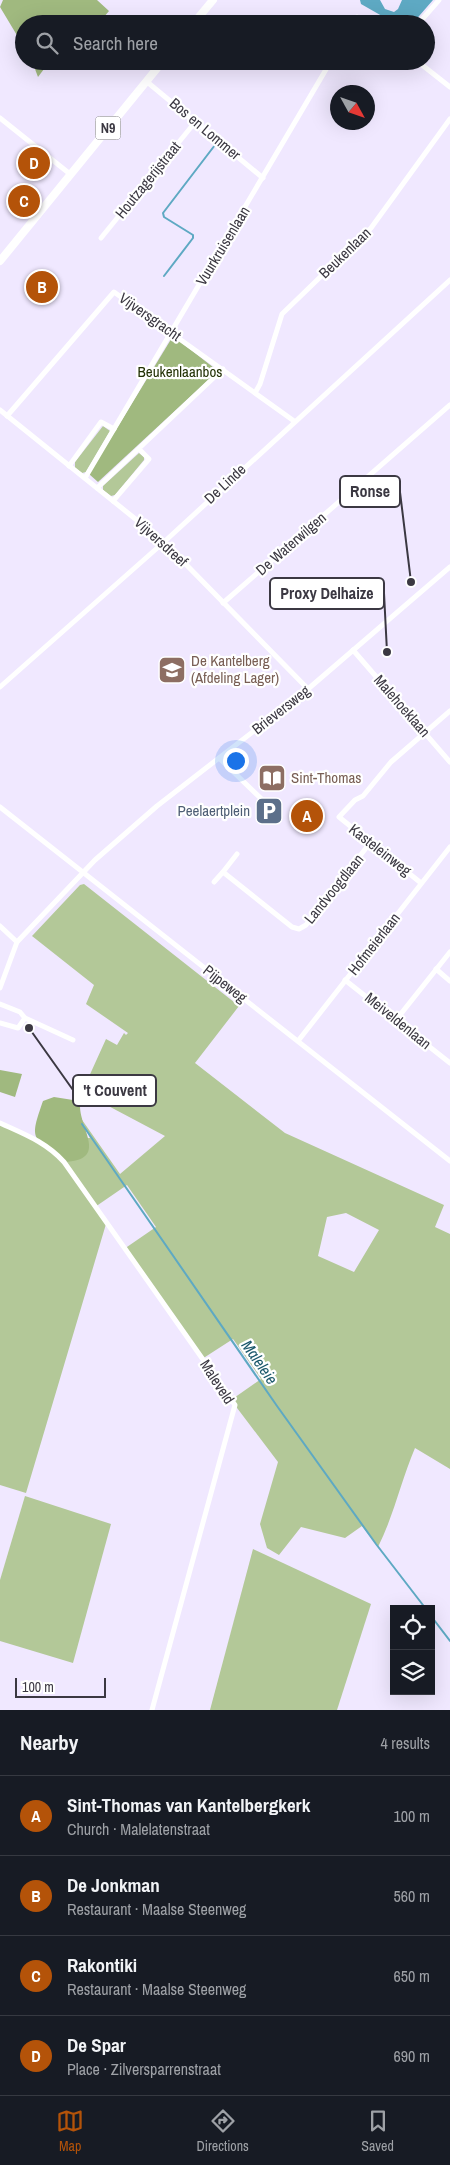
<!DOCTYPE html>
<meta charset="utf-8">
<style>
body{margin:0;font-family:"Archivo Narrow",sans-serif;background:#20242c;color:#f1f3f6}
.controls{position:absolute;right:15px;bottom:15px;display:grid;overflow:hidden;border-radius:0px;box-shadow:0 5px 20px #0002}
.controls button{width:45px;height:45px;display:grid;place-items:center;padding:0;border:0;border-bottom:1px solid #363941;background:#171b24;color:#f1f3f6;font:25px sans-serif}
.compass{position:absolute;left:330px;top:85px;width:45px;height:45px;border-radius:50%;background:#171b24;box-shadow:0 5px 20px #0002;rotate:130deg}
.scale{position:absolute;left:15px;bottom:12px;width:91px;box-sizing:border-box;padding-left:5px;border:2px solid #3b3842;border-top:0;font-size:14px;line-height:18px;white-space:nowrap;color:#3b3842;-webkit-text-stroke:4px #fff;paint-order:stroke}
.you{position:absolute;left:235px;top:760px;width:18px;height:18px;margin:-12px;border:4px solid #fff;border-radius:50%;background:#1a73e8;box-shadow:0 0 0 8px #1a73e833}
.badge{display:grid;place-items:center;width:32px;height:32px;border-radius:50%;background:#b45309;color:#fff;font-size:16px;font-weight:700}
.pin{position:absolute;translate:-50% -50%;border:2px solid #fff;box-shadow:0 1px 5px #0006}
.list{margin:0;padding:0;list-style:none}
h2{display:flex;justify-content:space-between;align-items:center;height:65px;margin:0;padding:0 20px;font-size:21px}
h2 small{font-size:16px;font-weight:400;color:#9ea1a6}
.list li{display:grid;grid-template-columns:32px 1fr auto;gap:15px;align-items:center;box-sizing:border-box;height:80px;padding:0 20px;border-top:1px solid #363941}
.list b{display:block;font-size:19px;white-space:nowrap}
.list p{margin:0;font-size:16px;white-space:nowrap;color:#9ea1a6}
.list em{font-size:16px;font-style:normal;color:#9ea1a6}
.icon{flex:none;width:28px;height:28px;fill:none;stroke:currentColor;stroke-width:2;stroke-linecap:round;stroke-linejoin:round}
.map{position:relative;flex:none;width:450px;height:1710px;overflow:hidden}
.search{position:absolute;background:#171b24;box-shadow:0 5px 20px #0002;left:15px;right:15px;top:15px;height:55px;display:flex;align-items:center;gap:12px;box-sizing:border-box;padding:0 18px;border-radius:28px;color:#9ea1a6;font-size:19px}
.sheet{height:385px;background:#171b24}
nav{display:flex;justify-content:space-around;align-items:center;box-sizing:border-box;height:70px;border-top:1px solid #363941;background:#171b24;font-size:14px;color:#9ea1a6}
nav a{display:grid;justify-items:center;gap:2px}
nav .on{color:#b45309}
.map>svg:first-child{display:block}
</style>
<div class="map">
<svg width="450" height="1710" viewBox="0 0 450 1710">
<rect width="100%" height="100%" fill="#f0e8ff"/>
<g fill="#b3c898" fill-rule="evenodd">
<polygon points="103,426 110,431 86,472 82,473 75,468 75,462"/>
<polygon points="139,453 144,457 144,460 115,495 111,496 103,490 103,486"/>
<path d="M84,884L239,1006L195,1063L285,1133L444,1205L435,1227L450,1234V1469L415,1448C401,1481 394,1515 378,1547L362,1526L345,1538L301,1527L279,1555L267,1548L260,1524L278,1462L231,1400L261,1379L233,1339L202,1359L124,1249L156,1227L127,1185L95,1207L106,1224L26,1493L0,1485V1124L35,1139L90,1138L80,1117L120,1174L165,1136L82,1092L106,1039L117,1045L124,1033L126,1035L128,1033L86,1004L94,985L32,936L80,885ZM346,1213L379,1230L354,1272L318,1256L327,1217Z"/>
<polygon points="25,1496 111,1524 73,1663 0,1641 0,1580"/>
<polygon points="253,1549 371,1604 337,1710 210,1710"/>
</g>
<g fill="#a0b97f">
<polygon points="3,0 97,0 109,11 98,24 24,24 24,47 0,7"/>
<polygon points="32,61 50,61 38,77"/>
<polygon points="173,336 218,371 98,482 89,474"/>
<polygon points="0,1070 22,1074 15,1097 0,1092"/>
<path d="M54,1097L73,1100L80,1106C80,1130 109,1160 64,1162C32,1136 29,1141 43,1101Z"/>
</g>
<polygon fill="#5ea9c3" points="360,0 380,0 385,9 394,12 398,9 402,0 433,0 413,23 396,24 361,4"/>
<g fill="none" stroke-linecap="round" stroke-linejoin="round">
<g stroke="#5ea9c3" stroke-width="2">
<polyline points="164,276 193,238 193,235 164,217 163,213 215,145"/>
<polyline points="82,1124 277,1406 376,1544 426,1609"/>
<polyline points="431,1616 450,1641"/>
</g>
<g stroke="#fff" stroke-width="5">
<polyline points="353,24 357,17 367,24"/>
<polyline points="418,24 439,0"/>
<polyline points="417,61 450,87"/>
<polyline points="146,81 263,178"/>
<polyline points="0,118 70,174"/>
<polyline points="101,238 196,121"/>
<polyline points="255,393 260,384 282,314 371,228 450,119"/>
<polyline points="0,410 164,542 308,689"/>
<polyline points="7,416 114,292 294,421"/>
<polyline points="69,466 101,422 114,429"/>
<polyline points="85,478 331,61"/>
<polyline points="97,488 223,369"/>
<polyline points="113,501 149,459 139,449"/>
<polyline points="223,603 450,405"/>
<polyline points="353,650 450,762"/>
<polyline points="0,687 164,542 450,280"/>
<polyline points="219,758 274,811"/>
<polyline points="0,807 450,1161"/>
<polyline points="237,854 223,872 292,927 299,929 306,925 370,843"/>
<polyline points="214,882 223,872"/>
<polyline points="421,883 339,817 355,800 363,796 391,762 450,711"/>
<polyline points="0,926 17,942"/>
<polyline points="436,969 450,981"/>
<polyline points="345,980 450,1063"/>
<polyline points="0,988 17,942 95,860 157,806 308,689 450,567"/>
<polyline points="0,1004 20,1012 25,1018 18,1028 0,1023"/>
<polyline points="25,1018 73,1040"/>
<polyline points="396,1020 450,952"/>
<polyline points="298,1041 450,847"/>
<path d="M0,1123C24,1134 46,1142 64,1162L235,1405L152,1710"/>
</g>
<g stroke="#fff" stroke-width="8">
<polyline points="193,24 213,0"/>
<polyline points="0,261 163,61"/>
</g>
</g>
<defs>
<g id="school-square" transform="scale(1.4375)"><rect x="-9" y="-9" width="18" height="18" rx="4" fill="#8d6e63" stroke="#fff"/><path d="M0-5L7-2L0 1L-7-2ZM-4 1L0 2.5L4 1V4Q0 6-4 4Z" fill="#fff"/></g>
<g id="library-square" transform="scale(1.4375)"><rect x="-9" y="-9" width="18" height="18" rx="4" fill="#8d6e63" stroke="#fff"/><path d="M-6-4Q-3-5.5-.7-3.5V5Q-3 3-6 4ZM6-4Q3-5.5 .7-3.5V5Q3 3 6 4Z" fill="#fff"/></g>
<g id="parking-square" transform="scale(1.4375)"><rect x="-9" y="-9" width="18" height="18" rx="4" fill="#5c6f8a" stroke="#fff"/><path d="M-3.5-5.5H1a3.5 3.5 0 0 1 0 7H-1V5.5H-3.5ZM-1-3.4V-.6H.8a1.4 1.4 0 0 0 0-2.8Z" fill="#fff"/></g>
</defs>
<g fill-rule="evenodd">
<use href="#school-square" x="172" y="670"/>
<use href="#library-square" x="272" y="778"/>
<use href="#parking-square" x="269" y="811"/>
</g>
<g text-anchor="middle" stroke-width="4.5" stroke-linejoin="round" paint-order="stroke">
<rect fill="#fff" stroke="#76747b" stroke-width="1" x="95.5" y="116.5" width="25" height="23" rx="4"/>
<g font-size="14" font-weight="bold" fill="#3b3842">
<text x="108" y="133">N9</text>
</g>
<g font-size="15" fill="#3b3842" stroke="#fff">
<text transform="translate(205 129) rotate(40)" y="5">Bos en Lommer</text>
<text transform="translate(148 180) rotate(-51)" y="5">Houtzagerijstraat</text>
<text transform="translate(223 246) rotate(-59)" y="5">Vuurkruisenlaan</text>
<text transform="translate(345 253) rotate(-44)" y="5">Beukenlaan</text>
<text transform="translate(150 317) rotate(35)" y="5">Vijversgracht</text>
<text transform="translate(225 484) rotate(-43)" y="5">De Linde</text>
<text transform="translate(161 542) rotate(42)" y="5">Vijversdreef</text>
<text transform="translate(291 544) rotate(-41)" y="5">De Waterwilgen</text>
<text transform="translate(402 706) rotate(49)" y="5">Malehoeklaan</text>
<text transform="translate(281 710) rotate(-38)" y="5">Brieversweg</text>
<text transform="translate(380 850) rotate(38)" y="5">Kasteleinweg</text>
<text transform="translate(334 889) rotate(-51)" y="5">Landvoogdlaan</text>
<text transform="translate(374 944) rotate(-52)" y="5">Hofmeierlaan</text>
<text transform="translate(225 984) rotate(38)" y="5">Pijpeweg</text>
<text transform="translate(398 1021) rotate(39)" y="5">Meiveldenlaan</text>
<text transform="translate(217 1382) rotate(57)" y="5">Maleveld</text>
</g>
<g font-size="15" fill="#223105" stroke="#fff">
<text x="180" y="377">Beukenlaanbos</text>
</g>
<g font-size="15" fill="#785e54" stroke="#fff" text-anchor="start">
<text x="191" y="666">De Kantelberg<tspan x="191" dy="17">(Afdeling Lager)</tspan></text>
<text x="291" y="783">Sint-Thomas</text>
</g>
<g font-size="15" fill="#4e5e75" stroke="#fff" text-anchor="end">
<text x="250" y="816">Peelaertplein</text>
</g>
<g font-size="16" font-style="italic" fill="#185669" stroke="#fff">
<text transform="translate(260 1362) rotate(55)" y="6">Maleleie</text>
</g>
</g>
<path fill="none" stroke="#3b3842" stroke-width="2" d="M411 582L400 492M387 652L384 593M29 1028L73 1090"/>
<g fill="#3b3842" stroke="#fff" stroke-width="2">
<circle cx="411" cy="582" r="5"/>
<circle cx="387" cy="652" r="5"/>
<circle cx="29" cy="1028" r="5"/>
</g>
<g fill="#fff" stroke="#3b3842" stroke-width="2">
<rect x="340" y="476" width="60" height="31" rx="5"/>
<rect x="270" y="578" width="114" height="31" rx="5"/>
<rect x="73" y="1075" width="83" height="31" rx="5"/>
</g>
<g font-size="16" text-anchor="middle" font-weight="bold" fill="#3b3842">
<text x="370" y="497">Ronse</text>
<text x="327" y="599">Proxy Delhaize</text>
<text x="115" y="1096">'t Couvent</text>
</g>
</svg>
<div class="controls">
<button><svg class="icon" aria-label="locate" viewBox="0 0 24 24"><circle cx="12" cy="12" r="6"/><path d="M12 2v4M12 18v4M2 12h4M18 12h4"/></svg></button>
<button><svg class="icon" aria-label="layers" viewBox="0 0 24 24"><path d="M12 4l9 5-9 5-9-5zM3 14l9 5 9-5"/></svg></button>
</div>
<svg class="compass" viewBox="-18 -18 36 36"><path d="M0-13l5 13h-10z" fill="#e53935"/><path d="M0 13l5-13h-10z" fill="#9ea1a6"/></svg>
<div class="scale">100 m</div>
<div class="you"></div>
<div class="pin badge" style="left:307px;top:816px">A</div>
<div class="pin badge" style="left:42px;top:287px">B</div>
<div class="pin badge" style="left:24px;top:201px">C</div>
<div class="pin badge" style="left:34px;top:163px">D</div>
<div class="search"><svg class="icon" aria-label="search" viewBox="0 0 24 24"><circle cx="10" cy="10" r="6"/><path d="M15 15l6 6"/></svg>Search here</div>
</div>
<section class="sheet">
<h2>Nearby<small>4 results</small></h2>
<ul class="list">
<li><span class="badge">A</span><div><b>Sint-Thomas van Kantelbergkerk</b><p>Church · Malelatenstraat</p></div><em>100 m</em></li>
<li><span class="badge">B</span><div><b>De Jonkman</b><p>Restaurant · Maalse Steenweg</p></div><em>560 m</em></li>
<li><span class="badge">C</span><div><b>Rakontiki</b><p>Restaurant · Maalse Steenweg</p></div><em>650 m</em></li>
<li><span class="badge">D</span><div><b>De Spar</b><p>Place · Zilversparrenstraat</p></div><em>690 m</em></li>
</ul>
</section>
<nav>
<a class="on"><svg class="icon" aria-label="map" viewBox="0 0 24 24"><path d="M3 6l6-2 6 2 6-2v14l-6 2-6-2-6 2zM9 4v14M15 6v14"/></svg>Map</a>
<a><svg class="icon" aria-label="directions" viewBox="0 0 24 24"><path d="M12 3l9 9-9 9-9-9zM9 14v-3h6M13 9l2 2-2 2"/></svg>Directions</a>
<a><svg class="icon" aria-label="saved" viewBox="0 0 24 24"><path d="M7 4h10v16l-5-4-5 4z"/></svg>Saved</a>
</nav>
